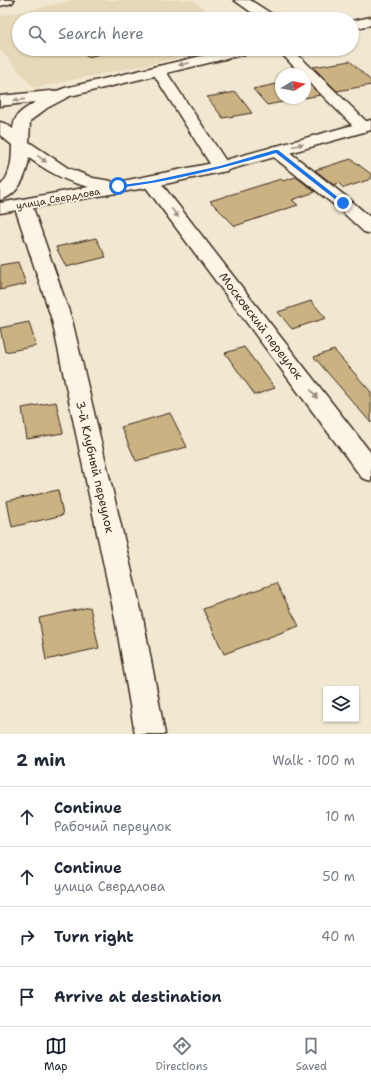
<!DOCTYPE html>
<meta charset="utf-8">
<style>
body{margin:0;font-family:"Shantell Sans",sans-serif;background:#f2f2f3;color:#1f2937}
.controls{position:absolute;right:12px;bottom:12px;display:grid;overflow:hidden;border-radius:0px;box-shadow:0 1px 3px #0004}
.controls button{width:36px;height:36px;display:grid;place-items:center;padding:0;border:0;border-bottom:1px solid #e0e1e3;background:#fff;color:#1f2937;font:20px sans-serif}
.compass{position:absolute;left:275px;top:68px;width:36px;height:36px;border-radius:50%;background:#fff;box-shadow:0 1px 3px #0004;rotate:80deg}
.stop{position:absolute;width:12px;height:12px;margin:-9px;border:3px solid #1a73e8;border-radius:50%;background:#fff}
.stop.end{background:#1a73e8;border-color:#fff;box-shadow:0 1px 4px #0008}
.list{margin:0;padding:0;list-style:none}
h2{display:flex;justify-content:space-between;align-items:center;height:52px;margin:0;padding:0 16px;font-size:17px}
h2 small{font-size:13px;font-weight:400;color:#747a83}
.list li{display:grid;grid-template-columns:26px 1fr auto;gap:12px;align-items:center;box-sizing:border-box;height:60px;padding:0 16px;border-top:1px solid #e0e1e3}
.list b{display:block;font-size:15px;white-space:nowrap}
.list p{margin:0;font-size:13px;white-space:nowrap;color:#747a83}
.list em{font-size:13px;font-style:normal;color:#747a83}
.icon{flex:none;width:22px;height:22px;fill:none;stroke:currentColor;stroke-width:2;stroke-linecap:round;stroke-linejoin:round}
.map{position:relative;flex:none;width:371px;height:734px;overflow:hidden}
.search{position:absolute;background:#fff;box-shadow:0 1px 3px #0004;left:12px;right:12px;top:12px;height:44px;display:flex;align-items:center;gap:10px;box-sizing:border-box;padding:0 14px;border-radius:22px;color:#747a83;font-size:15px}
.sheet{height:292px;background:#fff}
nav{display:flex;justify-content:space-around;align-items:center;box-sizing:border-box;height:56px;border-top:1px solid #e0e1e3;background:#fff;font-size:11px;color:#747a83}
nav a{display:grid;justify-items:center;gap:2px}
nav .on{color:#111827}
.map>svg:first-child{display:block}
</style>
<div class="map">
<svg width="371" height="734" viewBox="0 0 371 734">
<rect width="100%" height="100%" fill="#f2e8d1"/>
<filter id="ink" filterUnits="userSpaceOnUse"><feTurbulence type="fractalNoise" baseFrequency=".025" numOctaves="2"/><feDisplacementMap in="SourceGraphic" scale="8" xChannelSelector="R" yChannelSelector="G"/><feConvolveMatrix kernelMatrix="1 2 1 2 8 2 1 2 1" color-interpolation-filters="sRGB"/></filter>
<g filter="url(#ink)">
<polygon fill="#e6d8b9" points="74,0 193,0 218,19 19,19 19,49 221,49 34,88 0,50 0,16"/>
<g fill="#cbb282" stroke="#3b2a1e">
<polygon points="80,49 116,49 117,50 88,57"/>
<polygon points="350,61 371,81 371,85 337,91 313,67"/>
<polygon points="305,80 320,95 305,98"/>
<polygon points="281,83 281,98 303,98 267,105 253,89"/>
<polygon points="236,92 252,113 223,118 207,97"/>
<polygon points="351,159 371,174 371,179 344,188 338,183 334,185 315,170"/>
<polygon points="296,177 315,192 292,200 298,205 235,226 210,201 281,179 283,181"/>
<polygon points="96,238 106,257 66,267 56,247"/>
<polygon points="18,262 26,284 0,290 0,265"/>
<polygon points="311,301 326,318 292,329 278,312"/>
<polygon points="29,322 36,346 5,352 0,328"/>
<polygon points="244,347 275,388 255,395 225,353"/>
<polygon points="334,350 371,392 371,423 314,357"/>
<polygon points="56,402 63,433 27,439 22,408"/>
<polygon points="170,413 187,447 136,461 121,427"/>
<polygon points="58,490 63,515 12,527 7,501"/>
<polygon points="276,583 299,626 224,654 203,609"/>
<polygon points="90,607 99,648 46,660 39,618"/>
</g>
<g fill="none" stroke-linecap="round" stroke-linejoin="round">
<g stroke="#3b2a1e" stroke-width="3">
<g id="minor">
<polygon points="0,0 14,0 12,3 0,6"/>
<polygon points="234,0 250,0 275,16 277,19 261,19"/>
<polygon points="277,49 292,49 369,124 371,127 369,130 363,132 357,130 305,78 305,74 301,74"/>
<polygon points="158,66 163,67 230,167 227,171 221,172 215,171 212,167 151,70 153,67"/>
<polygon points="277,146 283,147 349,199 371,218 371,234 364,232 337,207 271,155 269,151 271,147"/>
<polygon points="151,177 157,178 371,453 371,481 362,478 145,186 142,182 145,178"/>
<polygon points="23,200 29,201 32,205 72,320 143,618 165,734 135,734 115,618 52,320 14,205 17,201"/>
</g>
</g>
<g stroke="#3b2a1e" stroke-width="3">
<g id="major">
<polygon points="371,17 371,25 352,29 352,21"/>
<path d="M231,49H256L254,52L70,96L47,108L30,121L29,142L68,168L93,178L111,181L113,183L218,162L371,120V130L221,172L151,187L0,213V203L89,187C66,182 47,171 29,158C27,175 18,196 0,200V186C11,176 12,159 12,145L0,135V122L6,124L13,129C15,112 22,112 35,102L0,106V96L50,91L54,92L65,88Z"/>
</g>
</g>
<use href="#minor" fill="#fcf5e5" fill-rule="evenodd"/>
<use href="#major" fill="#fcf5e5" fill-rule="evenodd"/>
</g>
<defs><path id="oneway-solid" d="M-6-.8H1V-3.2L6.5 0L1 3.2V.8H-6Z"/></defs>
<g fill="#9c9082">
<use href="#oneway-solid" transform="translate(184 64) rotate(167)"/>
<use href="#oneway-solid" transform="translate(19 100) rotate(174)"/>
<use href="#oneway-solid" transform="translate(298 145) rotate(-16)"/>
<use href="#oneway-solid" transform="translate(42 159) rotate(36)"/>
<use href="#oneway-solid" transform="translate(175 213) rotate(53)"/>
<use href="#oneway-solid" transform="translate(314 394) rotate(53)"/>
</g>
</g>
<path fill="#1a73e8" d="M275,150H278L344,202V204H341L276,153C224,168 172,181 118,188L115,186L151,181L220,166Z"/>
<g text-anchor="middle" stroke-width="3.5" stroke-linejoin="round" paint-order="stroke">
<g font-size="10" fill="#3b2a1e" stroke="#fcf5e5">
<text transform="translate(58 198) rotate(-10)" y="4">улица Свердлова</text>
</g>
<g font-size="12" fill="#3b2a1e" stroke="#fcf5e5">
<text transform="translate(261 326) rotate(53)" y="4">Московский переулок</text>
<text transform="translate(95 467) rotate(77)" y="4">3-й Клубный переулок</text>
</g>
</g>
</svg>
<div class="controls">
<button><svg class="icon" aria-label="layers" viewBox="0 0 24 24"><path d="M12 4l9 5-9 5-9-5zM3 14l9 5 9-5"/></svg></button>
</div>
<svg class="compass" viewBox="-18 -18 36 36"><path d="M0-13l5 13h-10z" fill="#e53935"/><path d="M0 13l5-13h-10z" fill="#747a83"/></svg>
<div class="stop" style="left:118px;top:186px"></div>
<div class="stop end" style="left:343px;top:203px"></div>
<div class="search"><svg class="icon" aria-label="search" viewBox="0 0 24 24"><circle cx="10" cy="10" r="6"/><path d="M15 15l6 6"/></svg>Search here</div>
</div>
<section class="sheet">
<h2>2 min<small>Walk · 100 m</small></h2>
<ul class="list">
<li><svg class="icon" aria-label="ahead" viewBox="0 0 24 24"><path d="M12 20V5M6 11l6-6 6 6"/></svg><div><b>Continue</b><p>Рабочий переулок</p></div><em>10 m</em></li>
<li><svg class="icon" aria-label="ahead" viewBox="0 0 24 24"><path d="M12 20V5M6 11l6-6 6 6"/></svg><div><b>Continue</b><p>улица Свердлова</p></div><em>50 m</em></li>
<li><svg class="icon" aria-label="right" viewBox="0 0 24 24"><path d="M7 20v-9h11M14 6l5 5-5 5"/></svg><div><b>Turn right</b></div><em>40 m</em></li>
<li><svg class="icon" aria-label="arrive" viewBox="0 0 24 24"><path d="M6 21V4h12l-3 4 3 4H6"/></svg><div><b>Arrive at destination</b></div></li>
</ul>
</section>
<nav>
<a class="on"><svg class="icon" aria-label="map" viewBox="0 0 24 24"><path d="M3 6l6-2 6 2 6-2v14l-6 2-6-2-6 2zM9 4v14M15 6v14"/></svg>Map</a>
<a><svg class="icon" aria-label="directions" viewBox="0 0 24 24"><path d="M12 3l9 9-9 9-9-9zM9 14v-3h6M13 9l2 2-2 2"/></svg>Directions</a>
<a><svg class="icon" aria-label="saved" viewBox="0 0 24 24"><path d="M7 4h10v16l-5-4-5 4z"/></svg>Saved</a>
</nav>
